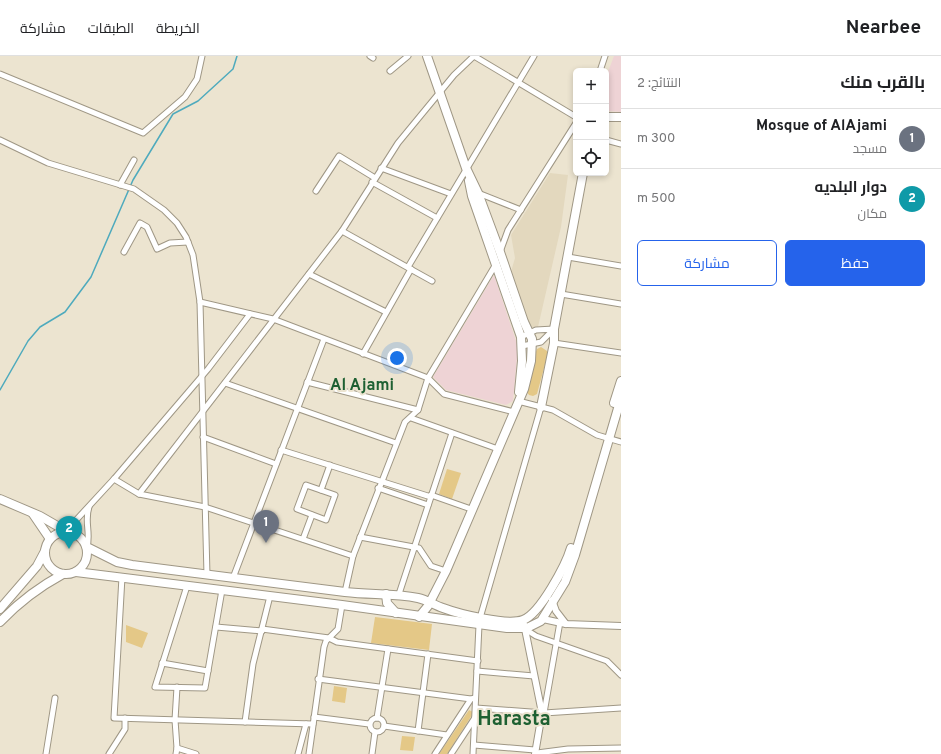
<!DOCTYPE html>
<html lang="ar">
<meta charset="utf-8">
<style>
body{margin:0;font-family:Overpass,Cairo,sans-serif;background:#f2f2f2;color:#202124;direction:rtl}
.controls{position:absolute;right:12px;top:12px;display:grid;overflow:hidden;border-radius:6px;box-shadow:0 2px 6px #0003}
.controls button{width:36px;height:36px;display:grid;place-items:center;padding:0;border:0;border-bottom:1px solid #e0e0e0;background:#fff;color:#202124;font:20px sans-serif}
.you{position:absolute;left:397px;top:302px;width:14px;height:14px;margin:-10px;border:3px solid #fff;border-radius:50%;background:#1a73e8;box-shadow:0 0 0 6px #1a73e833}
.badge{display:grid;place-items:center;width:26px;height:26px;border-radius:50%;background:#2563eb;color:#fff;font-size:13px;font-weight:700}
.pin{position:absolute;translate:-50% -33px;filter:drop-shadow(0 1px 2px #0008)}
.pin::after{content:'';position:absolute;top:21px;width:14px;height:12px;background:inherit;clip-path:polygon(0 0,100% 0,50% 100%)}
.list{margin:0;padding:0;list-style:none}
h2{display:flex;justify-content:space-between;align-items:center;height:52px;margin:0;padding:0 16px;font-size:17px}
h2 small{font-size:13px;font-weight:400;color:#757577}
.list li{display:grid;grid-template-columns:26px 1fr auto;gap:12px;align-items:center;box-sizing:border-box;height:60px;padding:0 16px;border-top:1px solid #e0e0e0}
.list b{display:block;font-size:15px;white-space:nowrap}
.list p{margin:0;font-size:13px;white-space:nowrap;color:#757577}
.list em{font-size:13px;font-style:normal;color:#757577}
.actions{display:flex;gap:8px;padding:12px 16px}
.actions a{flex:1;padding:9px 0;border:1px solid #2563eb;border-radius:6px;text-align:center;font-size:14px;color:#2563eb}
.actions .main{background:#2563eb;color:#fff}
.icon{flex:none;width:22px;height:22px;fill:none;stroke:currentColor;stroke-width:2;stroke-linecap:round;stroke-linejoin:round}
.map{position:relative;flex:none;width:621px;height:698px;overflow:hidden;direction:ltr}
header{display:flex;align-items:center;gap:24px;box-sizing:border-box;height:56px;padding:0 20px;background:#fff;border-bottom:1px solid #e0e0e0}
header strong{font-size:19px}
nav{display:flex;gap:22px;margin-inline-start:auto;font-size:14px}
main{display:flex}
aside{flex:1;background:#fff}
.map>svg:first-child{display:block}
</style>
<header>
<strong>Nearbee</strong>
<nav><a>الخريطة</a><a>الطبقات</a><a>مشاركة</a></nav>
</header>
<main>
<aside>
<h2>بالقرب منك<small>النتائج: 2</small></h2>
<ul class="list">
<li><span class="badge" style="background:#6b7280">1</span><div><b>Mosque of AlAjami</b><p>مسجد</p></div><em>300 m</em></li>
<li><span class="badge" style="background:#0f9aa8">2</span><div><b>دوار البلديه</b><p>مكان</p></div><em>500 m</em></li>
</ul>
<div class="actions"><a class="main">حفظ</a><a>مشاركة</a></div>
</aside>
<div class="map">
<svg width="621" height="698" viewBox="0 0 621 698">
<rect width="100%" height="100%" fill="#ece4d0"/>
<g fill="#eed3d5">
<polygon points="614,0 621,0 621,56 606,55 606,21"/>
<polygon points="494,219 518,291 513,345 506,349 446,334 433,321"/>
</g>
<polygon fill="#e3d8be" points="550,117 568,119 561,171 538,271 529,271 510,219 515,202 511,179"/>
<g fill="#e4c887">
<polygon points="541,291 547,295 547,301 537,338 533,340 529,339 526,335 535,298 537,293"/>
<polygon points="447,413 461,417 452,443 439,438"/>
<polygon points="375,561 432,568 429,594 371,587"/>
<polygon points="126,569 148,577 142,592 126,586"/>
<polygon points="334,630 347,632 345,647 332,645"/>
<polygon points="469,654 473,656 472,659 447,698 439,698"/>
<polygon points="402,680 415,681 413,695 400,694"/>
</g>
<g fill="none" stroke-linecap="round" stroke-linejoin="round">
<polyline stroke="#4eaabd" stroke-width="1.5" points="0,334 28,285 40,271 65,256 91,221 133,124 173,58 198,45 233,13 237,0"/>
<g stroke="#9f9785" stroke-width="7">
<g id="minor">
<polyline points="370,0 373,2"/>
<polyline points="474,0 576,61"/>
<polyline points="390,15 408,0"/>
<polyline points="600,15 605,0"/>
<polyline points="0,18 143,77 185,41 197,23 202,0"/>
<polyline points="0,84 48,107 134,133 164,154 177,167 186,181 193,199 200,246 207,519"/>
<polyline points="606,84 621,88"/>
<polyline points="381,112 451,138"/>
<polyline points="372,126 437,162"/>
<polyline points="120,129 134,104"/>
<polyline points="316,135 339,100 375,122"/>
<polyline points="478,137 521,154"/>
<polyline points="342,175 432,225"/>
<polyline points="124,196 140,167 147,171 157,193 170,187 188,186"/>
<polyline points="500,196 508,174 576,67"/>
<polyline points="568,201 621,210"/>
<polyline points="408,211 534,0"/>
<polyline points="309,218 386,256"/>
<polyline points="561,238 621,248"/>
<polyline points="200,246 273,263 428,322 444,338 514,356"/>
<polyline points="521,281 536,274 554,273 541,286 522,290"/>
<polyline points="554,287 621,297"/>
<polyline points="363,298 411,213"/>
<polyline points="307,326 418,354"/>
<polyline points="225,327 396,387"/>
<polyline points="518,345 553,354 597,379 621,386"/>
<polyline points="411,362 498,393"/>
<polyline points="203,381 276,408"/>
<polyline points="281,394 431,441"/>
<polyline points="114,423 139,438 205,451 353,500"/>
<polygon points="306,429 335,439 326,464 297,453"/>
<polyline points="378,432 428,449"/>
<polyline points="321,434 330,409"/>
<polyline points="139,438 342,175 398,87 454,19 474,0"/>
<polyline points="431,439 471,453"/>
<polyline points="66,475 114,423 208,313 250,258"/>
<polyline points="360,481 419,492 431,510 446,515"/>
<polyline points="303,483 312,459"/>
<path d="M87,491C91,477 84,465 89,451"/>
<polyline points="122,521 114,662 313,668"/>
<polyline points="233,522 324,283"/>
<polyline points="187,530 155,631 205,632 222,534"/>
<polyline points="345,536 353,500 405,366 418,354 428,322 496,208"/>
<polyline points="399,538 452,377"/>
<polyline points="480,562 541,351"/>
<polyline points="216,571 262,575"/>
<polyline points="262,573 329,582 337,586 478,605"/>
<polyline points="525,573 536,580 607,605 621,619"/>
<polyline points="162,607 208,615"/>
<polyline points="477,615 534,620"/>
<polyline points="318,623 471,643"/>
<polyline points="476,652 544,657 621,652"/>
<polyline points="544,657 560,566"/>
<polyline points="314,661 369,668"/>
<circle cx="377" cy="669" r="7"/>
<polyline points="377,662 388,593"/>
<polyline points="245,666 253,608 270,540"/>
<polyline points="384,670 447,679"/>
<polyline points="418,675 428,598"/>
<polyline points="474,689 535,694"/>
<polyline points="177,692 196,698"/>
<polyline points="537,697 568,693 621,692"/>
<polyline points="46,698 55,642"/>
<polyline points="109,698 125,673 125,662"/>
<polyline points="176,698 177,692 175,664 177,631"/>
<polyline points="298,698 306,668"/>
<polyline points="309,698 324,591 326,585 338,573 342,549"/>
<polyline points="372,698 375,676"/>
<polyline points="435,698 471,643 474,642"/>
<polyline points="451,698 476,660"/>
<polyline points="473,698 479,569"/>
</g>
</g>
<g stroke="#9f9785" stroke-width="8">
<g id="tertiary">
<polyline points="552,544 556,555 566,568"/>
<polyline points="543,563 566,568 621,570"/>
<polyline points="524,568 542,657 535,698"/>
</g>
</g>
<g stroke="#9f9785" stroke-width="10">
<g id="primary">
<polyline points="606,61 621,61"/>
<polyline points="469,125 472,140 521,281 522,305 519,336"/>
<polyline points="614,347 621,325"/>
<polyline points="541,351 554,287 554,273 583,117"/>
<polyline points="0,443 40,460 66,475"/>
<polyline points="33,458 50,483"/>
<circle cx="66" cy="497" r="21"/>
<path d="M87,491L117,506L132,509C203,518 274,527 345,536C370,539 394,537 418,542C427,544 434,549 443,552C459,558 507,570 523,564C540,558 566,509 571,492"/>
<polyline points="76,516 342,549 507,572 527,572 541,565 565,526 575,499 621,342"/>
<polyline points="386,538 387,547 396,557"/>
<polyline points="0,553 37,510 45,495"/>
<polyline points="419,561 428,550 446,515 524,333 531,305 532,283 524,266 500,196 478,137 466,112 427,0"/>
<path d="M0,566C19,546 39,531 63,518"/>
</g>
</g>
<use href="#minor" stroke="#fff" stroke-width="5"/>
<use href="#tertiary" stroke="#fff" stroke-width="6"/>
<use href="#primary" stroke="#fff" stroke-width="8"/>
</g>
<g text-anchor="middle" stroke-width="4" stroke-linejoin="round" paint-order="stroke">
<g font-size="16" font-weight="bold" fill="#1e6032" stroke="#ece4d0">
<text x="362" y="334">Al Ajami</text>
</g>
<g font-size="20" font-weight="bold" fill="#1e6032" stroke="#ece4d0">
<text x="514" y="669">Harasta</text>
</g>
</g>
</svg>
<div class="controls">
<button>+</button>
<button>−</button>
<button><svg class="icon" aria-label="locate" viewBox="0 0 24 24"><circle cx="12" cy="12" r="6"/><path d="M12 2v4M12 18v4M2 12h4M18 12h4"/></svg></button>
</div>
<div class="you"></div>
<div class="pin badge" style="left:266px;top:487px;background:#6b7280">1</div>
<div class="pin badge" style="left:69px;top:493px;background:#0f9aa8">2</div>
</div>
</main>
